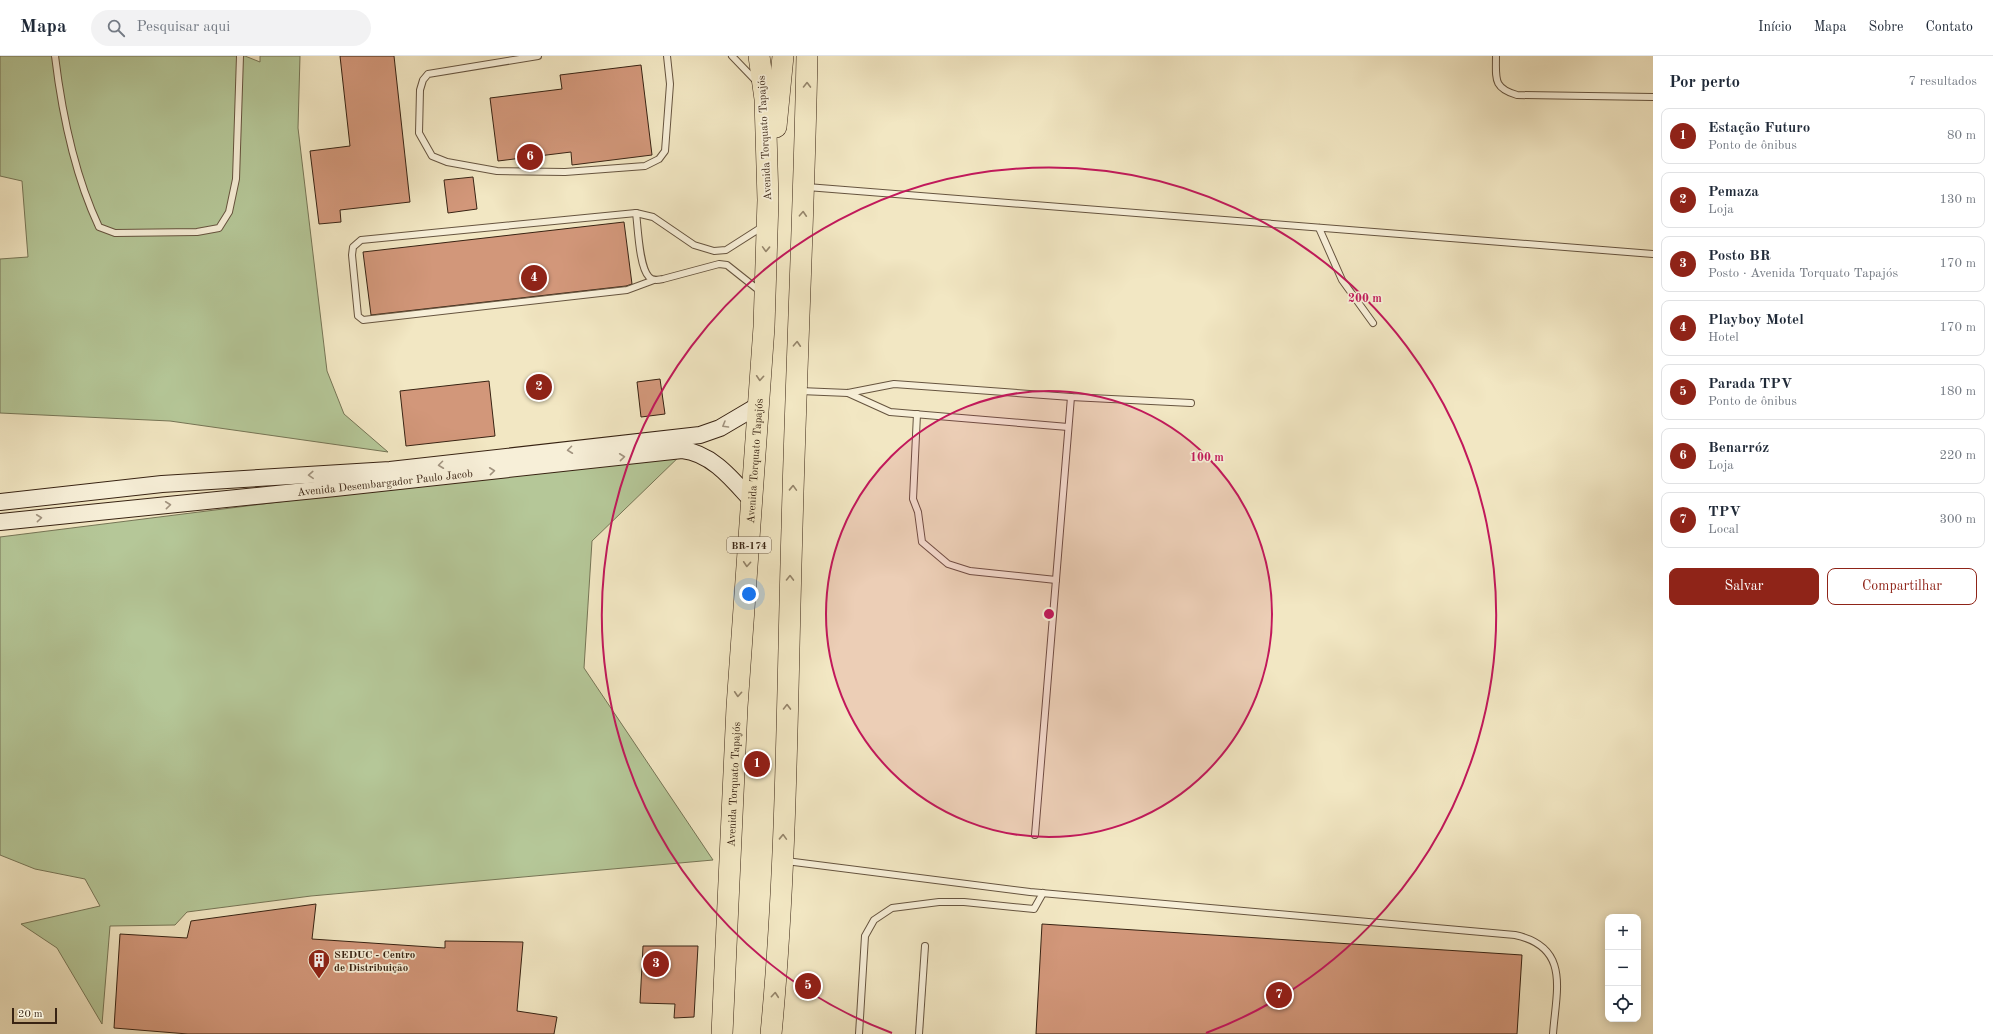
<!DOCTYPE html>
<html lang="pt">
<meta charset="utf-8">
<style>
body{margin:0;font-family:"Old Standard TT",serif;background:#f2f2f3;color:#1f2937}
.controls{position:absolute;right:12px;bottom:12px;display:grid;overflow:hidden;border-radius:8px;box-shadow:0 2px 10px #0003}
.controls button{width:36px;height:36px;display:grid;place-items:center;padding:0;border:0;border-bottom:1px solid #e0e1e3;background:#fff;color:#1f2937;font:20px sans-serif}
.scale{position:absolute;left:12px;bottom:10px;width:45px;box-sizing:border-box;padding-left:4px;border:2px solid #382313;border-top:0;font-size:11px;line-height:14px;white-space:nowrap;color:#382313;-webkit-text-stroke:3px #f7efd8;paint-order:stroke}
.you{position:absolute;left:749px;top:538px;width:14px;height:14px;margin:-10px;border:3px solid #fff;border-radius:50%;background:#1a73e8;box-shadow:0 0 0 6px #1a73e833}
.badge{display:grid;place-items:center;width:26px;height:26px;border-radius:50%;background:#8f2418;color:#fff;font-size:13px;font-weight:700}
.pin{position:absolute;translate:-50% -50%;border:2px solid #fff;box-shadow:0 1px 4px #0006}
.list{margin:0;padding:0;list-style:none}
h2{display:flex;justify-content:space-between;align-items:center;height:52px;margin:0;padding:0 16px;font-size:17px}
h2 small{font-size:13px;font-weight:400;color:#747a83}
.list li{display:grid;grid-template-columns:26px 1fr auto;gap:12px;align-items:center;box-sizing:border-box;height:56px;margin:0 8px 8px;padding:0 8px;border:1px solid #e0e1e3;border-radius:8px}
.list b{display:block;font-size:15px;white-space:nowrap}
.list p{margin:0;font-size:13px;white-space:nowrap;color:#747a83}
.list em{font-size:13px;font-style:normal;color:#747a83}
.actions{display:flex;gap:8px;padding:12px 16px}
.actions a{flex:1;padding:9px 0;border:1px solid #8f2418;border-radius:8px;text-align:center;font-size:14px;color:#8f2418}
.actions .main{background:#8f2418;color:#fff}
.icon{flex:none;width:22px;height:22px;fill:none;stroke:currentColor;stroke-width:2;stroke-linecap:round;stroke-linejoin:round}
.map{position:relative;flex:none;width:1653px;height:978px;overflow:hidden}
header{display:flex;align-items:center;gap:24px;box-sizing:border-box;height:56px;padding:0 20px;background:#fff;border-bottom:1px solid #e0e1e3}
header strong{font-size:19px}
nav{display:flex;gap:22px;margin-inline-start:auto;font-size:14px}
.search{width:280px;height:36px;background:#f2f2f3;display:flex;align-items:center;gap:10px;box-sizing:border-box;padding:0 14px;border-radius:22px;color:#747a83;font-size:15px}
main{display:flex}
aside{flex:1;background:#fff}
.map>svg:first-child{display:block}
</style>
<header>
<strong>Mapa</strong>
<div class="search"><svg class="icon" aria-label="search" viewBox="0 0 24 24"><circle cx="10" cy="10" r="6"/><path d="M15 15l6 6"/></svg>Pesquisar aqui</div>
<nav><a>Início</a><a>Mapa</a><a>Sobre</a><a>Contato</a></nav>
</header>
<main>
<div class="map">
<svg width="1653" height="978" viewBox="0 0 1653 978">
<rect width="100%" height="100%" fill="#f2e7c3"/>
<filter id="stains"><feTurbulence type="fractalNoise" baseFrequency=".005" numOctaves="4"/><feColorMatrix values="0 0 0 0 .2 0 0 0 0 .09 0 0 0 0 .02 0 0 0 .5 -.17"/></filter>
<radialGradient id="worn" r=".72"><stop offset=".6" stop-color="#630" stop-opacity="0"/><stop offset="1" stop-color="#630" stop-opacity=".3"/></radialGradient>
<g fill="#b5c798" stroke="#767556">
<polygon points="0,0 245,0 260,6 260,0 300,0 298,72 327,315 344,358 388,396 170,365 0,357 0,203 28,201 22,125 0,120"/>
<polygon points="685,395 592,485 584,612 713,804 311,840 187,856 175,869 110,870 102,968 57,892 21,868 100,850 85,823 35,813 0,799 0,481"/>
</g>
<g fill="#d2977a" stroke="#382313">
<polygon points="340,0 394,0 410,146 340,154 341,166 319,168 310,95 350,90"/>
<polygon points="641,9 652,99 572,109 571,96 498,105 490,42 562,33 560,19"/>
<polygon points="473,121 477,153 448,157 444,124"/>
<polygon points="624,166 632,228 626,230 371,259 363,196"/>
<polygon points="660,323 665,358 641,361 637,326"/>
<polygon points="489,325 495,380 406,390 400,335"/>
<polygon points="316,848 312,883 445,892 445,885 523,886 517,955 557,961 554,978 188,978 114,972 120,878 187,882 191,865"/>
<polygon points="1042,868 1522,899 1517,978 1036,978"/>
<polygon points="643,890 698,890 694,961 674,962 675,948 640,947"/>
</g>
<g fill="none" stroke-linecap="round" stroke-linejoin="round">
<g stroke="#66543f" stroke-width="8">
<g id="lane">
<path d="M55,0C62,58 74,118 99,171L115,177L197,176L219,172L229,156L236,123L240,0"/>
<polyline points="538,0 428,18 423,24 420,34 419,77 432,100 447,106 497,115 565,116 645,110 659,103 665,95 670,28 667,0"/>
<polyline points="732,0 756,25"/>
<path d="M1496,0C1496,23 1493,32 1517,39L1653,41"/>
<polyline points="807,131 1653,198"/>
<path d="M636,157C638,171 639,211 649,221C653,225 658,224 663,223L719,208L727,209L761,236"/>
<polyline points="1319,172 1342,224 1373,267"/>
<polyline points="654,224 627,234 363,264 358,260 352,199 353,191 361,184 636,157 653,161 694,189 714,195 726,194 762,171"/>
<polyline points="800,335 848,337 894,328 1071,341 1191,347"/>
<polyline points="848,337 890,356 1068,371"/>
<polyline points="917,358 913,443 918,456 922,486 948,508 970,515 1056,524"/>
<polyline points="1035,779 1071,341"/>
<path d="M786,805L1030,836L1515,879C1571,891 1556,935 1553,978"/>
<polyline points="859,978 865,880 874,864 892,852 939,846 964,846 1034,853 1043,837"/>
<polyline points="919,978 925,890"/>
</g>
</g>
<g stroke="#382313" stroke-width="18">
<g id="secondary">
<polyline points="0,446 162,428 390,414 700,379 720,372 759,349"/>
<path id="s1" d="M0,466L335,432L682,394C712,397 733,424 752,445"/>
</g>
</g>
<g stroke="#382313" stroke-width="22">
<g id="highway">
<polyline points="776,71 783,0"/>
<path id="s2" d="M722,978L737,651L764,271L768,144L765,43L759,0"/>
<path d="M771,978C787,810 787,640 792,472C796,315 804,157 807,0"/>
</g>
</g>
<use href="#lane" stroke="#f7efd8" stroke-width="6"/>
<use href="#secondary" stroke="#f7efd8" stroke-width="16"/>
<use href="#highway" stroke="#f2e7c3" stroke-width="21"/>
</g>
<defs><path id="oneway-chevron" d="M-2-3.5L2.5 0L-2 3.5" fill="none" stroke-width="1.6" stroke-linecap="round" stroke-linejoin="round"/></defs>
<g stroke="#95856b">
<use href="#oneway-chevron" transform="translate(807 29) rotate(-89)"/>
<use href="#oneway-chevron" transform="translate(803 158) rotate(-87)"/>
<use href="#oneway-chevron" transform="translate(766 193) rotate(92)"/>
<use href="#oneway-chevron" transform="translate(797 288) rotate(-87)"/>
<use href="#oneway-chevron" transform="translate(760 322) rotate(94)"/>
<use href="#oneway-chevron" transform="translate(793 432) rotate(-88)"/>
<use href="#oneway-chevron" transform="translate(747 508) rotate(94)"/>
<use href="#oneway-chevron" transform="translate(790 522) rotate(-89)"/>
<use href="#oneway-chevron" transform="translate(738 638) rotate(94)"/>
<use href="#oneway-chevron" transform="translate(787 651) rotate(-89)"/>
<use href="#oneway-chevron" transform="translate(783 781) rotate(-88)"/>
<use href="#oneway-chevron" transform="translate(775 939) rotate(-85)"/>
</g>
<g stroke="#a1937f">
<use href="#oneway-chevron" transform="translate(725 369) rotate(150)"/>
<use href="#oneway-chevron" transform="translate(570 394) rotate(173)"/>
<use href="#oneway-chevron" transform="translate(622 401) rotate(-6)"/>
<use href="#oneway-chevron" transform="translate(441 409) rotate(173)"/>
<use href="#oneway-chevron" transform="translate(492 415) rotate(-6)"/>
<use href="#oneway-chevron" transform="translate(311 419) rotate(177)"/>
<use href="#oneway-chevron" transform="translate(168 449) rotate(-6)"/>
<use href="#oneway-chevron" transform="translate(39 462) rotate(-6)"/>
</g>
<circle cx="1049" cy="558" r="223" fill="#c2185b" fill-opacity=".12"/>
<g fill="none" stroke="#c2185b" stroke-width="2">
<circle cx="1049" cy="558" r="223"/>
<path d="M892 977A447 447 0 1 1 1206 977"/>
</g>
<defs>
<g id="building-pin" transform="scale(1.15)"><path d="M0 17L-7.5 6A9.5 9.5 0 1 1 7.5 6Z" fill="#8f2418" stroke="#f7efd8"/><path d="M-4-6H4V6H1V3H-1V6H-4ZM-2.5-4.3h1.7v1.8h-1.7ZM.8-4.3h1.7v1.8H.8ZM-2.5-1h1.7V.8h-1.7ZM.8-1h1.7V.8H.8Z" fill="#fff"/></g>
</defs>
<g fill-rule="evenodd">
<use href="#building-pin" x="319" y="904"/>
</g>
<g text-anchor="middle" stroke-width="3.5" stroke-linejoin="round" paint-order="stroke">
<rect fill="#f7efd8" stroke="#71604e" stroke-width="1" x="727" y="481" width="44" height="16" rx="3"/>
<g font-size="10" font-weight="bold" fill="#382313">
<text x="749" y="493">BR-174</text>
</g>
<g font-size="11" fill="#382313" stroke="#f7efd8">
<text transform="translate(764 82) rotate(-93)" y="4">Avenida Torquato Tapajós</text>
<text dy="4" stroke="none"><textPath href="#s2" startOffset="574">Avenida Torquato Tapajós</textPath></text>
<text dy="4" stroke="none"><textPath href="#s1" startOffset="387">Avenida Desembargador Paulo Jacob</textPath></text>
<text dy="4" stroke="none"><textPath href="#s2" startOffset="250">Avenida Torquato Tapajós</textPath></text>
</g>
<g font-size="11" font-weight="bold" fill="#382313" stroke="#f7efd8" text-anchor="start">
<text x="334" y="902">SEDUC - Centro<tspan x="334" dy="13">de Distribuição</tspan></text>
</g>
</g>
<circle cx="1049" cy="558" r="6" fill="#c2185b" stroke="#f7efd8" stroke-width="2"/>
<g font-size="12" text-anchor="middle" font-weight="bold" fill="#c2185b" stroke="#f7efd8" stroke-width="3.5" stroke-linejoin="round" paint-order="stroke">
<text x="1365" y="246">200 m</text>
<text x="1207" y="405">100 m</text>
</g>
<rect width="100%" height="100%" filter="url(#stains)"/>
<rect width="100%" height="100%" fill="url(#worn)"/>
</svg>
<div class="controls">
<button>+</button>
<button>−</button>
<button><svg class="icon" aria-label="locate" viewBox="0 0 24 24"><circle cx="12" cy="12" r="6"/><path d="M12 2v4M12 18v4M2 12h4M18 12h4"/></svg></button>
</div>
<div class="scale">20 m</div>
<div class="you"></div>
<div class="pin badge" style="left:757px;top:708px">1</div>
<div class="pin badge" style="left:539px;top:331px">2</div>
<div class="pin badge" style="left:656px;top:908px">3</div>
<div class="pin badge" style="left:534px;top:222px">4</div>
<div class="pin badge" style="left:808px;top:930px">5</div>
<div class="pin badge" style="left:530px;top:101px">6</div>
<div class="pin badge" style="left:1279px;top:939px">7</div>
</div>
<aside>
<h2>Por perto<small>7 resultados</small></h2>
<ul class="list">
<li><span class="badge">1</span><div><b>Estação Futuro</b><p>Ponto de ônibus</p></div><em>80 m</em></li>
<li><span class="badge">2</span><div><b>Pemaza</b><p>Loja</p></div><em>130 m</em></li>
<li><span class="badge">3</span><div><b>Posto BR</b><p>Posto · Avenida Torquato Tapajós</p></div><em>170 m</em></li>
<li><span class="badge">4</span><div><b>Playboy Motel</b><p>Hotel</p></div><em>170 m</em></li>
<li><span class="badge">5</span><div><b>Parada TPV</b><p>Ponto de ônibus</p></div><em>180 m</em></li>
<li><span class="badge">6</span><div><b>Benarróz</b><p>Loja</p></div><em>220 m</em></li>
<li><span class="badge">7</span><div><b>TPV</b><p>Local</p></div><em>300 m</em></li>
</ul>
<div class="actions"><a class="main">Salvar</a><a>Compartilhar</a></div>
</aside>
</main>
